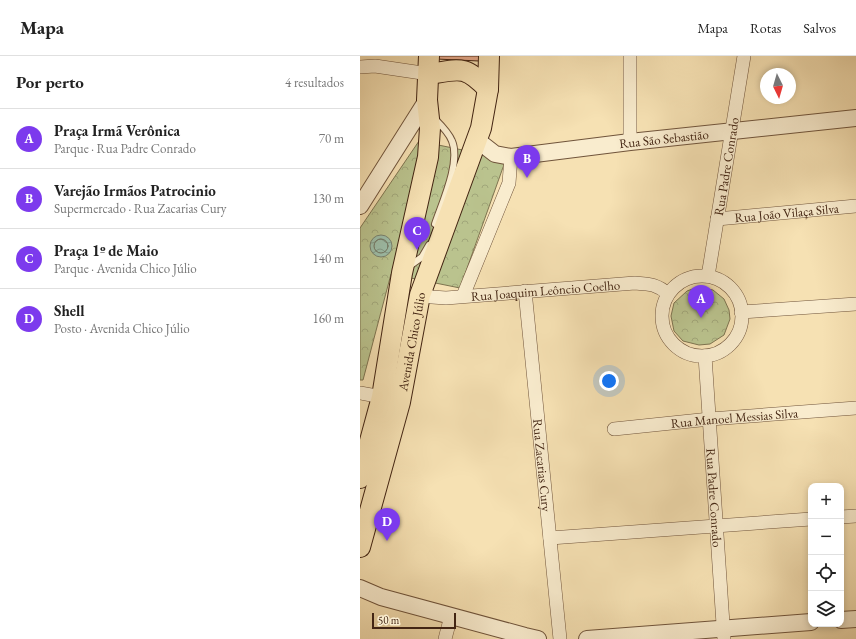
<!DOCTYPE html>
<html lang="pt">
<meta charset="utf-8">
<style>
body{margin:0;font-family:"EB Garamond",serif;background:#f6f6f6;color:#222}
.controls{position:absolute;right:12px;bottom:12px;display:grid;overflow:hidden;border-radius:8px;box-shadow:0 2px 6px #0003}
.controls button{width:36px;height:36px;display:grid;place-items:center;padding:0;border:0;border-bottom:1px solid #e0e0e0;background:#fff;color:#222;font:20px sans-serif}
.compass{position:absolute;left:400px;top:12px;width:36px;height:36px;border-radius:50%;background:#fff;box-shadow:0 2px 6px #0003;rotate:175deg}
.scale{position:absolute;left:12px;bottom:10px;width:84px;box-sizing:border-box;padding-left:4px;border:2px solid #432513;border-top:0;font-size:11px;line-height:14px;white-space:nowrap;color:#432513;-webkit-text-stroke:3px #f9ecce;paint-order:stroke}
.you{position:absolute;left:249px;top:325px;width:14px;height:14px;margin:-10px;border:3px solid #fff;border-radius:50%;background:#1a73e8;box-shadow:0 0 0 6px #1a73e833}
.badge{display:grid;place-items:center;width:26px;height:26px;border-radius:50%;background:#7c3aed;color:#fff;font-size:13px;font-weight:700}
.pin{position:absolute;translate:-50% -33px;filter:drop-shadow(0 1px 2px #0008)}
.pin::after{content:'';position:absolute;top:21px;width:14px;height:12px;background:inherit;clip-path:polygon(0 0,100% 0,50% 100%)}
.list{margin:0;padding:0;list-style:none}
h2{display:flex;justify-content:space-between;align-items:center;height:52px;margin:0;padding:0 16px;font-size:17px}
h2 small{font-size:13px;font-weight:400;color:#767676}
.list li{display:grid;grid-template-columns:26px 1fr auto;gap:12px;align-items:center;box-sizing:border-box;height:60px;padding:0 16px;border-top:1px solid #e0e0e0}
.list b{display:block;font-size:15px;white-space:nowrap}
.list p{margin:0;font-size:13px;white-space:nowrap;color:#767676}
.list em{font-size:13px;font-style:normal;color:#767676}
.icon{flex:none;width:22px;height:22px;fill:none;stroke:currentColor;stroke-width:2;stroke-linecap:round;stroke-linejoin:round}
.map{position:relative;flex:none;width:496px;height:583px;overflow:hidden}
header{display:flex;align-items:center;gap:24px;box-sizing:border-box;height:56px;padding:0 20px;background:#fff;border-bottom:1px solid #e0e0e0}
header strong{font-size:19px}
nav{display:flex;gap:22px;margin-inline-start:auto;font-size:14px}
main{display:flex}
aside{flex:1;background:#fff}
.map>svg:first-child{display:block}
</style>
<header>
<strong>Mapa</strong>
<nav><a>Mapa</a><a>Rotas</a><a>Salvos</a></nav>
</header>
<main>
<aside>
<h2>Por perto<small>4 resultados</small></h2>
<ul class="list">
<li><span class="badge">A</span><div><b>Praça Irmã Verônica</b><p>Parque · Rua Padre Conrado</p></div><em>70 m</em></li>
<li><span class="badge">B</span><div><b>Varejão Irmãos Patrocinio</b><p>Supermercado · Rua Zacarias Cury</p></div><em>130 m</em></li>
<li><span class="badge">C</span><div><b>Praça 1º de Maio</b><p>Parque · Avenida Chico Júlio</p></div><em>140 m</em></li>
<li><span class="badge">D</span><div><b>Shell</b><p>Posto · Avenida Chico Júlio</p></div><em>160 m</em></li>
</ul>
</aside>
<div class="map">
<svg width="496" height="583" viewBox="0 0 496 583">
<defs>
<pattern id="forest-crowns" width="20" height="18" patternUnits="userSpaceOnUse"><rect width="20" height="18" fill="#bac38e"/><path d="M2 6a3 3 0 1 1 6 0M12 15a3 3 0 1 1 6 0" fill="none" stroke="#a1a77a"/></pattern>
<pattern id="water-waves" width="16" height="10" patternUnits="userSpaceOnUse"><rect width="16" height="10" fill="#9dbea9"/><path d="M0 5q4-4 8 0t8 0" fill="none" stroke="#829a88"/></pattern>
</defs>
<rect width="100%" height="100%" fill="#f6e1b3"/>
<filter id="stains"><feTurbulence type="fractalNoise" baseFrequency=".005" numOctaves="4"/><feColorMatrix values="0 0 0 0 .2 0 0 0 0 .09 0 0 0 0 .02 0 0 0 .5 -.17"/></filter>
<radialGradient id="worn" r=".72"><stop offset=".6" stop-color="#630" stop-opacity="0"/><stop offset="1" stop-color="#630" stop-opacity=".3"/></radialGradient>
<g fill="url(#forest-crowns)" stroke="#7e7450">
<polygon points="59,85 146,103 100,232 31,218 3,324 0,324 0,172"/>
<polygon points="338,231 353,234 364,243 369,254 370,263 364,279 350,288 339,289 323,285 314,275 311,260 314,247 327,235"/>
</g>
<circle fill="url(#water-waves)" stroke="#79816d" cx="21" cy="190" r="11"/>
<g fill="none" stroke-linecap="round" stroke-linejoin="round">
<circle stroke="#70725e" stroke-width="1" cx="21" cy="190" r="7"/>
</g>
<polygon fill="#eaad90" stroke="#432513" points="76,0 122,0 119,5 76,3"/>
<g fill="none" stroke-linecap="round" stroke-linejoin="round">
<g stroke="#70543b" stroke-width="8">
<g id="service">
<path d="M75,63C81,69 89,77 92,85C101,106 82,147 75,168"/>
<polyline points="48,211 62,201 69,189"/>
</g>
</g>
<g stroke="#70543b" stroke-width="14">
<g id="minor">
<polyline points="0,11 15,10 69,18"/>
<polyline points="270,86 270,0"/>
<path id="s1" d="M357,163L496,150"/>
<path id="s2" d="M348,220L384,0"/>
<circle cx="342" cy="260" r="40"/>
<path id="s3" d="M165,235L200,583"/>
<path id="s4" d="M60,239L72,241L86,242L275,227C289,228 297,228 308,238"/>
<polyline points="103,240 149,127 151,101"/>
<polyline points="381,256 496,248"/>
<path id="s5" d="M345,300L364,583"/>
<polyline points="0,337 22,341"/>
<path id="s6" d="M254,373L350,363L496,352"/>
<polyline points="481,461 496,460"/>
<polyline points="190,482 451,463"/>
<polyline points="85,583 91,560"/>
</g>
</g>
<g stroke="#70543b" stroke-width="18">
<g id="tertiary">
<path id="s7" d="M117,84L135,98L151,101L270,86L496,62"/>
<polyline points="0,150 67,44"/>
<polyline points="0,532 21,541 165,580 178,583"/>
<polyline points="481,564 496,563"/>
<polyline points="227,583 451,566"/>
</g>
</g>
<g stroke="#432513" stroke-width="22">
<g id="primary">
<path d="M69,18C100,13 105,9 128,33"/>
<polyline points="0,422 22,341 42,217 68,101 70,72 67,44 69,0"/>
<path id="s8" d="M0,491L40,346L60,239L121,72L128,33L129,0"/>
</g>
</g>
<use href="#service" stroke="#f9ecce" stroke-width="6"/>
<use href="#minor" stroke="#f9ecce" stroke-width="13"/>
<use href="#tertiary" stroke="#f9ecce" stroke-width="16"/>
<use href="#primary" stroke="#f6e1b3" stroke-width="20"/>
</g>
<g text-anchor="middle" stroke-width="3" stroke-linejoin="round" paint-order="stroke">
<g font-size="13" fill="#432513" stroke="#f9ecce">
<text dy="5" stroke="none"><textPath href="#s7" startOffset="193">Rua São Sebastião</textPath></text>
<text dy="5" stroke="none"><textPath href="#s2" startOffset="111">Rua Padre Conrado</textPath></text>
<text dy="5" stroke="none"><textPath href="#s1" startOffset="70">Rua João Vilaça Silva</textPath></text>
<text dy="5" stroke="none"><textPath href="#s4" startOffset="126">Rua Joaquim Leôncio Coelho</textPath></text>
<text dy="5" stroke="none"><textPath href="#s8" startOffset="212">Avenida Chico Júlio</textPath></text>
<text dy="5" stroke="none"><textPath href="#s6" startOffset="121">Rua Manoel Messias Silva</textPath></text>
<text dy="5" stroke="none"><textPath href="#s3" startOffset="175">Rua Zacarias Cury</textPath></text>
<text dy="5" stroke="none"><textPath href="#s5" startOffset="142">Rua Padre Conrado</textPath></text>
</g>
</g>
<rect width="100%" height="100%" filter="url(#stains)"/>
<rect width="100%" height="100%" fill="url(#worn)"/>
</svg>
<div class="controls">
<button>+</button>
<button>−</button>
<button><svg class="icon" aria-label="locate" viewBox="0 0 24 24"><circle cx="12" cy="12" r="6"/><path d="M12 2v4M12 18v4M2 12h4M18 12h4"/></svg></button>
<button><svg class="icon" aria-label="layers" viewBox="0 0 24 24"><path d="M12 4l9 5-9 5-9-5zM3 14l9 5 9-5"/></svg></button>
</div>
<svg class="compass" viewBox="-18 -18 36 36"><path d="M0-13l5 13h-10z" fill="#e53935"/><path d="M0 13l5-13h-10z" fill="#767676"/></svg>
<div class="scale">50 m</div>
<div class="you"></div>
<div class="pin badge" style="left:341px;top:262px">A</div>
<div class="pin badge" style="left:167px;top:122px">B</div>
<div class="pin badge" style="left:57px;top:194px">C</div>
<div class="pin badge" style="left:27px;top:485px">D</div>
</div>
</main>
